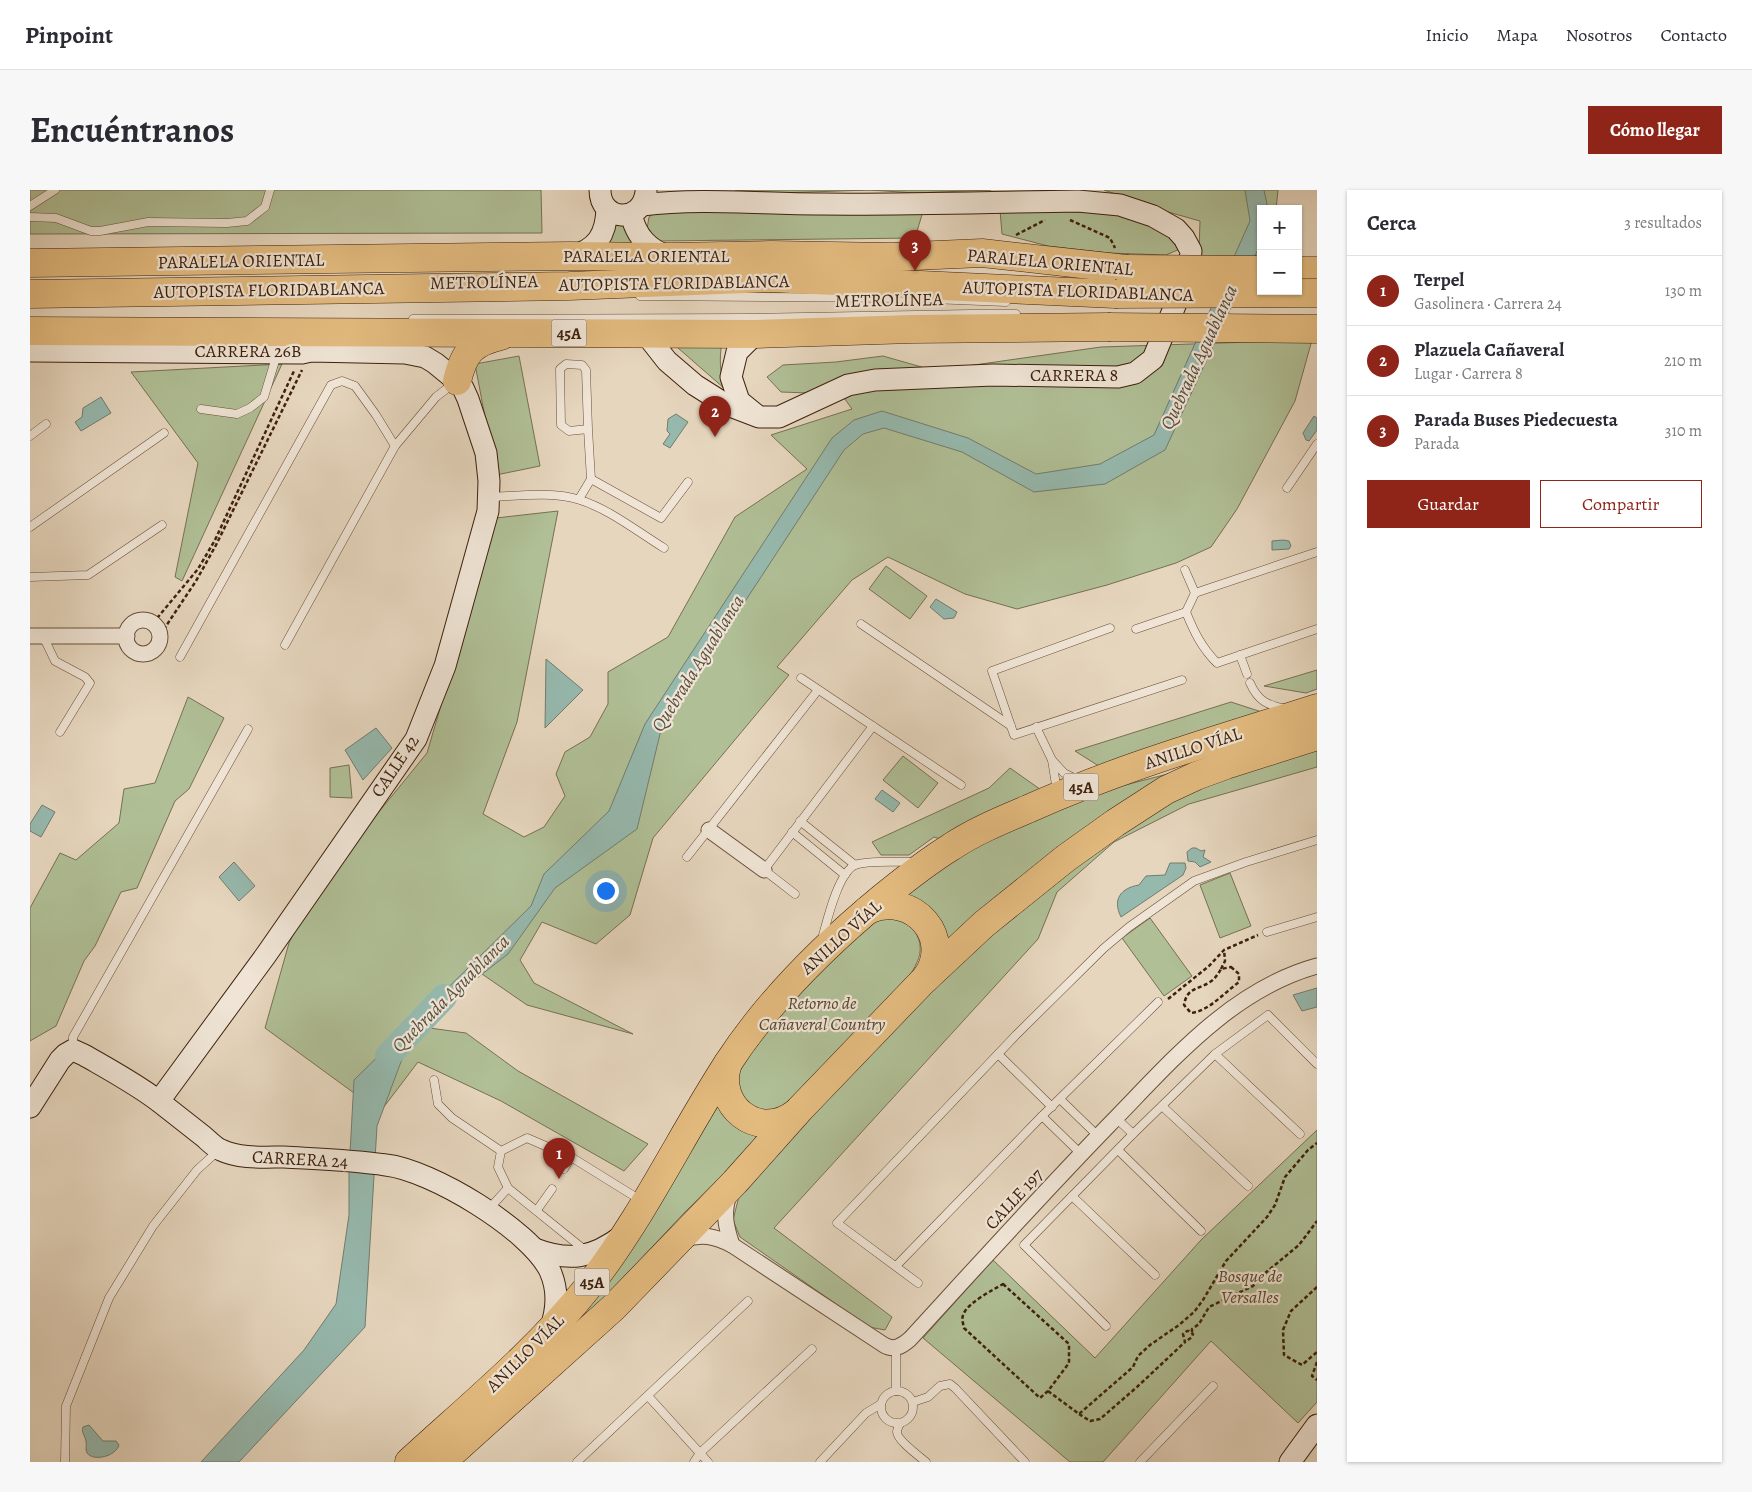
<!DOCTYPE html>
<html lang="es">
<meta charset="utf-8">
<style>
body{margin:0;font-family:Alegreya,serif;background:#f7f7f7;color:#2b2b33}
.controls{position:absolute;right:15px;top:15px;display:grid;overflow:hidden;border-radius:0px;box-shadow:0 1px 4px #0004}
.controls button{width:45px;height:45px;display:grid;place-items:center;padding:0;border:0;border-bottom:1px solid #e1e1e2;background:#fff;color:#2b2b33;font:25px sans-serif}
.you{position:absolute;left:575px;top:700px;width:18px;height:18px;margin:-12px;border:4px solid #fff;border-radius:50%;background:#1a73e8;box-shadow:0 0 0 8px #1a73e833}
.badge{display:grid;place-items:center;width:32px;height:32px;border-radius:50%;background:#8f2418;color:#fff;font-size:16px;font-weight:700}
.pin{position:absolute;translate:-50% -41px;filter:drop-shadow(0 1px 2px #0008)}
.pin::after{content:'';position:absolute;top:26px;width:18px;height:15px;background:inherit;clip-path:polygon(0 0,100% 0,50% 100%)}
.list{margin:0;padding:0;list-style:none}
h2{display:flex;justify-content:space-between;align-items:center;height:65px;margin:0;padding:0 20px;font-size:21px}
h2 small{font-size:16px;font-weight:400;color:#7c7c81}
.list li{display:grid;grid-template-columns:32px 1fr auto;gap:15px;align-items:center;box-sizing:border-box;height:70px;padding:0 20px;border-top:1px solid #e1e1e2}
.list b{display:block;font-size:19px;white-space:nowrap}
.list p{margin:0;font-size:16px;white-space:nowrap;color:#7c7c81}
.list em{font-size:16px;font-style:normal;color:#7c7c81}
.actions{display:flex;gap:10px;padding:15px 20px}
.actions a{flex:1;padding:11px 0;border:1px solid #8f2418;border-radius:0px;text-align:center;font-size:18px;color:#8f2418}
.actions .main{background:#8f2418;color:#fff}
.map{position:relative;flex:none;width:1287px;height:1272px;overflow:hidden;border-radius:0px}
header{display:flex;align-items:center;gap:30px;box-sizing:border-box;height:70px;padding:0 25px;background:#fff;border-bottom:1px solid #e1e1e2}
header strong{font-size:24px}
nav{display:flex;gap:28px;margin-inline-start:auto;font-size:18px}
.intro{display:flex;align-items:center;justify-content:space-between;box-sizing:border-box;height:120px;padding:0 30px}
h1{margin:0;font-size:35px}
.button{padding:12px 22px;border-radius:0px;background:#8f2418;color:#fff;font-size:18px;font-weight:700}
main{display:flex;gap:30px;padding:0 30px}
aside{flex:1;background:#fff;border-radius:0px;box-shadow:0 1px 4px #0004}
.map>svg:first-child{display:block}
</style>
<header>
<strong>Pinpoint</strong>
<nav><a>Inicio</a><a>Mapa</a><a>Nosotros</a><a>Contacto</a></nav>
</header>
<div class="intro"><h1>Encuéntranos</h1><a class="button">Cómo llegar</a></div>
<main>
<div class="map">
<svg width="1287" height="1272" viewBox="0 0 1287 1272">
<rect width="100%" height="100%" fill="#e6d6be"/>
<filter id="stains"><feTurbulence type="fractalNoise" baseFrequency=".004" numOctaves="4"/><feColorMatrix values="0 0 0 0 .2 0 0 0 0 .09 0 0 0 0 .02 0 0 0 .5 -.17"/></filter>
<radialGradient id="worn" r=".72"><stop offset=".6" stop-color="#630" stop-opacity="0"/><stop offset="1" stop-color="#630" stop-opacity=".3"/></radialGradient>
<g fill="#b0bf96" stroke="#777052">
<polygon points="0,0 511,0 512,43 0,44"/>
<polygon points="705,0 961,0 885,3 840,0 748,3"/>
<polygon points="1074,0 1248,0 1246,19 1231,19 1231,92 1168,92 1170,31 1131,20"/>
<polygon points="894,18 885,48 628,51 617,39 619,27 627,21"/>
<polygon points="970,20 1095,23 1135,39 1152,58 1136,65 1079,63 1018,56 972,44"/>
<polygon points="596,29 612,58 572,57 587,31"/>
<polygon points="1282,150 1265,211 1207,319 1181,357 1146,373 1077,395 987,419 935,404 858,367 822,390 747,477 759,485 623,648 600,725 566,754 512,732 490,770 504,793 603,844 497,815 452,784 385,836 436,843 488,881 618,954 594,981 471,911 388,872 350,922 235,838 259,753 277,716 348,623 397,563 466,328 528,321 487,532 453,624 494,647 514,637 535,606 526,584 535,562 560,547 578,514 578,482 638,447 705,327 777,279 741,245 822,219 805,195 779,203 751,202 737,187 753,175 806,172 853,166 895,178 930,177 1071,157"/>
<path d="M640,151L692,152C689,169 690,183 695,199Z"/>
<polygon points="489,166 510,276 466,285 445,174"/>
<polygon points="252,174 152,391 145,387 168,273 101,182"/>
<polygon points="856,376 897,406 880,429 839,399"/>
<polygon points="1287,480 1287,499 1276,503 1234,496"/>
<polygon points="158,507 194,528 159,599 145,611 107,698 91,702 65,756 54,771 26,836 0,851 0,718 30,663 46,670 89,633 94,599 125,593"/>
<polygon points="1201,512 1241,525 1075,580 1045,561"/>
<polygon points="1287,555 1287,577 1159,614 1084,652 1027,702 1008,749 744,1038 862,1127 855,1140 839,1137 710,1047 703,1030 709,1006 941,753 1147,603"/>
<polygon points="873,566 908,593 888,618 853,590"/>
<polygon points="319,575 322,608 300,607 300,578"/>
<polygon points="980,578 1014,602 914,650 904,647 879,665 851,665 842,652 959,598"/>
<polygon points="1149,581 913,758 891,711 872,702 959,645 1084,598"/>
<polygon points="1200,683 1221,736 1190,748 1170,695"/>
<path d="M875,727C898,755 893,767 873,795L750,919L739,925L715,912L705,894L708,880L724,846L842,728Z"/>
<polygon points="1120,728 1162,786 1134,806 1092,748"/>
<polygon points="684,906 737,942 655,1022 562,1121 500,1178"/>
<polygon points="1287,940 1287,1212 1268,1233 1181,1151 1073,1272 1040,1272 893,1148 963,1070 1065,1168 1171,1050"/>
</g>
<g fill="#96b9ae" stroke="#737c6e">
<polygon points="1215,0 1234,0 1238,19 1231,19 1231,53 1135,260 1075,294 1004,302 932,262 854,238 833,244 814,260 631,540 607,639 525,698 478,764 384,837 347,936 335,1137 209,1272 171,1272 274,1160 306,1114 319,1025 319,981 324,890 501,716 514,684 579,621 615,534 802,248 824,230 852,221 938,248 1006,284 1070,274 1124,245 1220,31"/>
<polygon points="71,207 81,223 51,241 45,232 52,227 53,218"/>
<polygon points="646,224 658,232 640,258 633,254 640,244 637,241 638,229"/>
<polygon points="1284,226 1287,228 1287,240 1279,251 1276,250 1273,243"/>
<polygon points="1253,350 1259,351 1261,356 1259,359 1242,360 1242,351"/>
<polygon points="906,409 927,422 924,428 914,429 900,417"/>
<polygon points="516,469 553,500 515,538"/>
<polygon points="346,538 362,558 333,590 315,560"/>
<polygon points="852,600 870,613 863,622 845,609"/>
<polygon points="12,615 25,622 11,647 0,641 0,634"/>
<polygon points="1162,658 1166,658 1171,661 1175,660 1173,667 1181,672 1170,677 1165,672 1158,671 1157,662"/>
<polygon points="204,672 225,696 209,711 189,687"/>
<path d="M1140,673H1155L1156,678L1153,685L1091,727C1082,709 1091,698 1109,695L1116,686L1135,685Z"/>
<polygon points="1287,798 1287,817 1272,821 1263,805"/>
<path d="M59,1235L73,1251H86L89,1255C86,1266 64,1272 57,1263C55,1259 57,1256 56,1251C55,1245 51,1243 53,1237Z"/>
</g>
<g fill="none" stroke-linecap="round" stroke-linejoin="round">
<polyline stroke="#96b9ae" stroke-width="26" points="358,866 414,807"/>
<g stroke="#684e39" stroke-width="9">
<g id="lane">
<polyline points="0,16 25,0"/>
<polyline points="0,27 26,28 61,41 70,41 118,32 197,33 217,31 235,17 240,0"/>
<polyline points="610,106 876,108 976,112"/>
<polyline points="383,129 717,128 941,124 986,124"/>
<polyline points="171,219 207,224 220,218 234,207 247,164"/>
<polyline points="0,246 16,234"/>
<polyline points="561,289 631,328 658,292"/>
<polyline points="1257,298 1287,254"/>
<path d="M461,307C488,306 523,301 550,310C579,319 608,342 634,358"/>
<polyline points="549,309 561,289 558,239 539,241 531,235 530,179 536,174 552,175 556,180 558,239"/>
<polyline points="0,337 134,243"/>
<path d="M1287,362L1165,403L1156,422C1164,442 1172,458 1187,473L1287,439"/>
<polyline points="1155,380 1165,403"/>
<polyline points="0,387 58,385 132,335"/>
<polyline points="831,434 981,536"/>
<polyline points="1080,438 962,481 984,545 1152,490"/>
<polyline points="1106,439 1156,422"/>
<polyline points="13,446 25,471 55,487 60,493 30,542"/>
<polyline points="255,455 365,256 406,207 424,193"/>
<polyline points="1210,465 1217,484"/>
<polyline points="150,467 301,195 312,191 325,196 346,225 365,256"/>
<polyline points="771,488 931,595"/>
<path d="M1220,493C1228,511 1237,515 1256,519"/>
<polyline points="1006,537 1022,570 1027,601"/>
<polyline points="1022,570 1034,583 1048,590"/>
<polyline points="770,631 825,675"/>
<polyline points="762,642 815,685"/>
<polyline points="657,667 788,500"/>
<polyline points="765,704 734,680 843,536"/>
<polyline points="1237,742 1287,727"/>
<path d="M792,749C797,731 808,683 825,675C836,670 871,672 884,672"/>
<polyline points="43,858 43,847 218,539"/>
<polyline points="968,864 1022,917"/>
<polyline points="1185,864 1270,944"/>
<polyline points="404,890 408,914 422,928 471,961 497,948 541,967 612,1011"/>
<polyline points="1030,909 1068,946"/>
<polyline points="1132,916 1218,996"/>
<polyline points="1012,926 1051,964"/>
<polyline points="1086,928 1103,944"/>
<polyline points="1088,960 1171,1041"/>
<polyline points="471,961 468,977 478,998 556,1061"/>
<polyline points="534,979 541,967"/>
<polyline points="1042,1006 1125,1085"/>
<polyline points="458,1020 478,998"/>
<polyline points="507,1020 522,999"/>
<polyline points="866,1076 1012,926 1128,812"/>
<polyline points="888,1093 807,1033 986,845 1074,758 1099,737 1164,691 1216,672 1287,650"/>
<polyline points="1076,1136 994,1055 1103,944 1185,864 1238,825 1287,874"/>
<circle cx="867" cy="1217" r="16"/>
<polyline points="866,1201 866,1158"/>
<polyline points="618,1206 678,1272"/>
<polyline points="883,1212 898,1207 910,1196 920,1194 925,1198 995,1272"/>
<path d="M870,1234C869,1235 867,1240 867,1242C867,1250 889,1266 896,1272"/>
<polyline points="35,1272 36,1216 79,1108 123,1036 167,980 189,960"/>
<polyline points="547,1272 718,1111"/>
<polyline points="664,1272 670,1263 782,1159"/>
<polyline points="790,1272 836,1223 851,1214"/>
<polyline points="1110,1272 1183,1196"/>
</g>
</g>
<g stroke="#684e39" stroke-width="17">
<g id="street">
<circle cx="113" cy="447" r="17"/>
<polyline points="0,446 97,446"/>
<polyline points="679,640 734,680"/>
<path d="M700,1003C692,1021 696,1037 702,1055"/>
<path d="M653,1050C671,1043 685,1046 702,1055L854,1155C864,1161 872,1156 880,1149C946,1077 1011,1005 1079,935C1140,873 1200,800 1287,776"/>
</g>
</g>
<g stroke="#3e200d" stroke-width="23">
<g id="secondary">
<path d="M570,0C570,32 612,34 616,2"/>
<path d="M612,15C671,8 731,14 790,14C876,15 962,12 1048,11L1090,15L1123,26L1146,39L1154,48L1161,61L1158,84L1123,169L1105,183L1088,187L963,185L845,190L818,195L749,227H729L695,214L665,195L637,171L615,143"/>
<path d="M601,24C606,46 618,60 640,67"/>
<path d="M542,66C567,59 576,45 577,19"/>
<polyline points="725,144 707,162 701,187 709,211 725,224"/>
<polyline points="0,161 272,163 281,161 375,163 395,167 405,173 427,191 433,198 438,209 456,263 459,291 458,321 415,476 386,549 236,765 129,911"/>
<path d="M0,917L30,870L36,864L43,860L54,865C80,880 108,895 131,913C145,924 159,935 173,946C178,950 184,957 191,960C210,969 234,967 254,967C288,969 322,970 356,975C401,980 501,1040 520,1081C529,1101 527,1121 520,1140"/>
<path d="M505,1059C539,1072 563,1068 592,1046"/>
<polyline points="1260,1272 1287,1235"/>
</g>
</g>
<g stroke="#3e200d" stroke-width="29">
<g id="highway">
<polyline points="0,73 539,66 640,67 741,65 861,67 952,63 1096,79"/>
<polyline points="1268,81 1287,81"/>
<polyline points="0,104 539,96 740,88 1085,104"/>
<polyline points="0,141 725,144 882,139 1078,137"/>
<path d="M427,191C434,162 442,153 471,146"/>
<path d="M838,720C883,700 926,749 895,789"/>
<path d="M698,873C683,916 729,952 766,923"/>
<path d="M379,1272C440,1216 506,1162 558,1097C613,1027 650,947 698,873C739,810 794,756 852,708C874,690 897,672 921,657C945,641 972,630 998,619C1091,577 1190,549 1287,518"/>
<polyline points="412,1272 584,1117 705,992 770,919 892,792 954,734 1036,668 1085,633 1136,600 1166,586 1196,575 1287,546"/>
</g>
</g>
<g stroke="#3e200d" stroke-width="2.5" stroke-dasharray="4 2.5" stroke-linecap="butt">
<polyline points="1040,30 1080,48 1085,58"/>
<polyline points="986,45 1015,30"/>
<polyline points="123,433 168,379 185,350 264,181"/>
<polyline points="130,445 166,391 186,355 272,180"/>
<path d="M1201,777L1209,784V792C1194,803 1179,821 1161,823L1154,815C1157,797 1168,800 1180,792C1185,789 1188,784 1191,779Z"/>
<polyline points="1191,779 1195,771 1194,760"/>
<polyline points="1138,809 1179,776 1194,760 1228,745"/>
<path d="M973,1094L1039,1154V1173L1018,1201L1010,1208L934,1138C933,1133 931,1128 934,1123C939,1112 963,1100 973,1094Z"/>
<polyline points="1287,1097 1261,1121 1253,1140 1254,1165 1272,1175 1287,1162"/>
<polyline points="1162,1142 1162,1139 1169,1134 1179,1117 1223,1096 1234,1084 1269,1055 1287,1031"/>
<polyline points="1287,1172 1282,1186 1287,1190"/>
<polyline points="1018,1201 1049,1224 1103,1177 1108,1166 1120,1155 1149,1135 1164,1122 1173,1110 1196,1071 1237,1027 1245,1015 1255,987 1278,960 1287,953"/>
<polyline points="1049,1224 1060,1231 1070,1229 1107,1197 1155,1152 1153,1144 1157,1141 1159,1141 1163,1144 1162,1147 1155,1152"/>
</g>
<use href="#lane" stroke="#efe4d5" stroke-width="8"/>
<use href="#street" stroke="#efe4d5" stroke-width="15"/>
<use href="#secondary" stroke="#efe4d5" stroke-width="21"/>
<use href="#highway" stroke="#e3bb7f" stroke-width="28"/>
<g stroke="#3e200d" stroke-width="29" stroke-linecap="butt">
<g id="highway-bridge">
<polyline points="1096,79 1231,80"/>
<polyline points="1085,104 1287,103"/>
<polyline points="1078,137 1287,139"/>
</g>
</g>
<use href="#highway-bridge" stroke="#e3bb7f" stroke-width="28"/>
</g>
<g text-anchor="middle" stroke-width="4.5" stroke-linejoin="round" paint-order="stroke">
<g fill="#efe4d5" stroke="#735b49" stroke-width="1">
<rect x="521.5" y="129.5" width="35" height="27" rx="4"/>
<rect x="1033.5" y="583.5" width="35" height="27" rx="4"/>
<rect x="544.5" y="1078.5" width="35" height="27" rx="4"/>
</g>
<g font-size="16" font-weight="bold" fill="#3e200d">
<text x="539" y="149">45A</text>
<text x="1051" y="603">45A</text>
<text x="562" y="1098">45A</text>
</g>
<g font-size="18" fill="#3e200d" stroke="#efe4d5">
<text x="616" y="72">PARALELA ORIENTAL</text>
<text transform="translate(211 71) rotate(-1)" y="6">PARALELA ORIENTAL</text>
<text transform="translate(1020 72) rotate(5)" y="6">PARALELA ORIENTAL</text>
<text transform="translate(454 92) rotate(-1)" y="6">METROLÍNEA</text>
<text transform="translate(644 93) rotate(-1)" y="6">AUTOPISTA FLORIDABLANCA</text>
<text transform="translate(239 100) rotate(-1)" y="6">AUTOPISTA FLORIDABLANCA</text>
<text transform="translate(1048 101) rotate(2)" y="6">AUTOPISTA FLORIDABLANCA</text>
<text transform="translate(859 110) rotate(-1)" y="6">METROLÍNEA</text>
<text x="218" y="167">CARRERA 26B</text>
<text x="1044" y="191">CARRERA 8</text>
<text transform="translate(1163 558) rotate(-18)" y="6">ANILLO VÍAL</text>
<text transform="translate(365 576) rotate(-56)" y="6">CALLE 42</text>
<text transform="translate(811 747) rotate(-42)" y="6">ANILLO VÍAL</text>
<text transform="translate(270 969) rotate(3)" y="6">CARRERA 24</text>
<text transform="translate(984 1009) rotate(-47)" y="6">CALLE 197</text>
<text transform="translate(495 1163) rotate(-45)" y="6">ANILLO VÍAL</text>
</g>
<g font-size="18" font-style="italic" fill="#5a482f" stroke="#efe4d5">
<text x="792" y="819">Retorno de<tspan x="792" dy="21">Cañaveral Country</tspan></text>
<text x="1220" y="1092">Bosque de<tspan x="1220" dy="21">Versalles</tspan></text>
</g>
<g font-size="19" font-style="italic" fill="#584e3d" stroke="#efe4d5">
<text transform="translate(1168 167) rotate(-65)" y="7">Quebrada Aguablanca</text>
<text transform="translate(667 473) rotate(-58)" y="7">Quebrada Aguablanca</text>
<text transform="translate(420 803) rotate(-45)" y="7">Quebrada Aguablanca</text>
</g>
</g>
<rect width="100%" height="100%" filter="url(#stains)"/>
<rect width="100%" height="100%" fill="url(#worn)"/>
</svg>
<div class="controls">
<button>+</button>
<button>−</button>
</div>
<div class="you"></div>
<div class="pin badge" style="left:529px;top:989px">1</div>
<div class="pin badge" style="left:685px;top:247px">2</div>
<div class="pin badge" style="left:885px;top:81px">3</div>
</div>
<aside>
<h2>Cerca<small>3 resultados</small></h2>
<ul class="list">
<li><span class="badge">1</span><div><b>Terpel</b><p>Gasolinera · Carrera 24</p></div><em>130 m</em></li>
<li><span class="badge">2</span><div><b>Plazuela Cañaveral</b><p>Lugar · Carrera 8</p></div><em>210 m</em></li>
<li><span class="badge">3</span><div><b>Parada Buses Piedecuesta</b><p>Parada</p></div><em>310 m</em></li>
</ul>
<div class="actions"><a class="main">Guardar</a><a>Compartir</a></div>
</aside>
</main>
